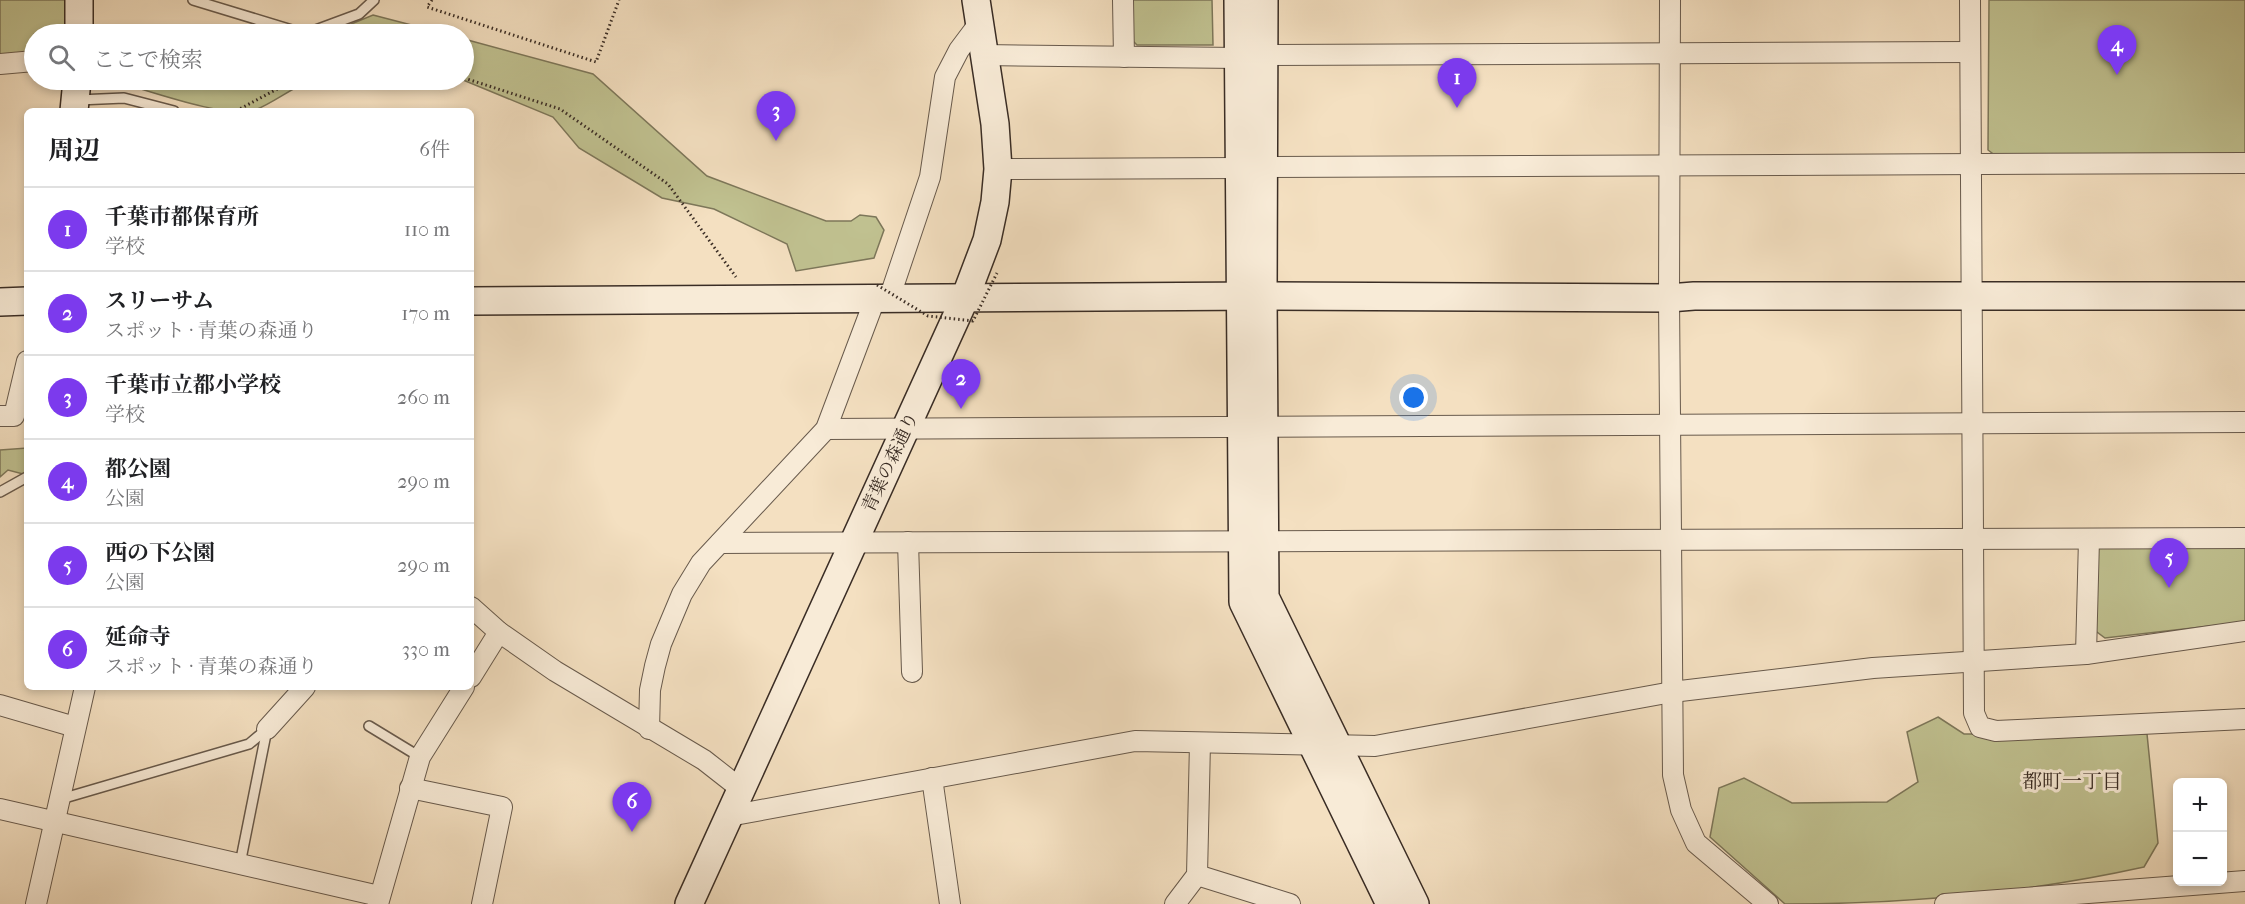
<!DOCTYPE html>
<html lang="ja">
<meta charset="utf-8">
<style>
body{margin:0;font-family:"IM FELL French Canon","Noto Serif JP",serif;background:#f2f2f2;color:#202124}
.controls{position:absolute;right:18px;bottom:18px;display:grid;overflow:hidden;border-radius:9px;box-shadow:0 3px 9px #0003}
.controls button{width:54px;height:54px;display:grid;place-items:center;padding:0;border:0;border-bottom:2px solid #e0e0e0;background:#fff;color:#202124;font:30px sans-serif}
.you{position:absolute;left:1414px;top:398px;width:21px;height:21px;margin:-15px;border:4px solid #fff;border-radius:50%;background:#1a73e8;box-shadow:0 0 0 9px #1a73e833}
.badge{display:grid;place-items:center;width:39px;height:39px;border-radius:50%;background:#7c3aed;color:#fff;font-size:20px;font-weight:700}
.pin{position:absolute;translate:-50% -50px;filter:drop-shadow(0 2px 3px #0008)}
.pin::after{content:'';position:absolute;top:32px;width:21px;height:18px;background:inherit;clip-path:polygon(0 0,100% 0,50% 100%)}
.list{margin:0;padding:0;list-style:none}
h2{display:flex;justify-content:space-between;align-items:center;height:78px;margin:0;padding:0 24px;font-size:26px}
h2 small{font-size:20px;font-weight:400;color:#757577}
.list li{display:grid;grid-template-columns:39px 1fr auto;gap:18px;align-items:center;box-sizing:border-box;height:84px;padding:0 24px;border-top:2px solid #e0e0e0}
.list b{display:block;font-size:22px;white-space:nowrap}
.list p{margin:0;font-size:20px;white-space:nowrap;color:#757577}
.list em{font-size:20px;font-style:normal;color:#757577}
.icon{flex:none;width:33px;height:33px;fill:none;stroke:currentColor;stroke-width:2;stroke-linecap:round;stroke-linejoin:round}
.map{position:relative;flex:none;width:2245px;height:904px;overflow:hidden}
.search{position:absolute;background:#fff;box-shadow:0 3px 9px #0003;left:24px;top:24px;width:450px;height:66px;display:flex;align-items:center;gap:15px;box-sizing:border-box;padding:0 21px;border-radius:33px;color:#757577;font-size:22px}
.panel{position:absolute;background:#fff;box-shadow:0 3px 9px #0003;left:24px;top:108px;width:450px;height:582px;border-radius:9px}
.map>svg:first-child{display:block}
</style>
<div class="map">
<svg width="2245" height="904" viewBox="0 0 2245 904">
<rect width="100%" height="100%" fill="#f4e0c1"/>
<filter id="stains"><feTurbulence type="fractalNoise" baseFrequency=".00333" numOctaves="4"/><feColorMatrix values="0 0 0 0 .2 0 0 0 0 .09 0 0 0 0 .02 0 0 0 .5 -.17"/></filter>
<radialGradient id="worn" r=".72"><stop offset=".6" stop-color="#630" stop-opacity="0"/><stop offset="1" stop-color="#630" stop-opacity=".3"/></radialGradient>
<g fill="#c0c190" stroke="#7d775a" stroke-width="1.5">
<polygon points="0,0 67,0 64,34 34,34 34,55 0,58"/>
<polygon points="1125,0 1212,0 1213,45 1137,45 1125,33"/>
<polygon points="1989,0 2245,0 2245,155 1996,156 1988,150"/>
<polygon points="373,15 446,34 327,34"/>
<polygon points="464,39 593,74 707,176 826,221 851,221 860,215 876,217 884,230 874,258 796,271 787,244 714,209 662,198 579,148 553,117 463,80"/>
<path d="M131,80H313C292,87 275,102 255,110C231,119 158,94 131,86Z"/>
<polygon points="27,448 27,475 8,470 0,477 0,450"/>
<polygon points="2245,545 2245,622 2105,638 2093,629 2093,553 2101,546"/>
<path d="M1938,717L1964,734H2147L2158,843L2144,867C2026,893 1906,904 1785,904L1710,837L1719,788L1744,778L1792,803L1887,802L1918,782L1907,732Z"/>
</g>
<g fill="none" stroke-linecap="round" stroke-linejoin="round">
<g stroke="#685a4c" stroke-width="12">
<g id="lane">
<polyline points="193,0 305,34 359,14 374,0"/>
<polyline points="78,100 124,98 174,111"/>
<polyline points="0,492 27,477"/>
<polyline points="369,726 420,757"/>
<polyline points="61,799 249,744 267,729"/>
<polyline points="240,864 267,729"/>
</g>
</g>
<g stroke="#685a4c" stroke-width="22">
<g id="street">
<polyline points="1123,0 1124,57"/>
<polyline points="1670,0 1669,298 1673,775 1681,810 1696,843 1768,904"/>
<polyline points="1970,0 1974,713 1980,727 1996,731 2245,719"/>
<polyline points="983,55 1238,58"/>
<polyline points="1264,55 1970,52"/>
<polyline points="0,64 34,61"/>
<polyline points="1264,167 2245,163"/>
<polyline points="998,169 1239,168"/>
<polyline points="889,299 930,177 945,77 959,50 980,22"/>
<polyline points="0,416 14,416 27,361"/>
<polyline points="826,429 2245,422"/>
<polyline points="908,542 912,672"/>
<polyline points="720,543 2245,538"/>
<polyline points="471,607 499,632 555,671 704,760 741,789"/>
<polyline points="2086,654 2089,539"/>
<polyline points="471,677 499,632"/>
<polyline points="0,705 75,727"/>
<polyline points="267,729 305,687"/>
<polyline points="649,729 650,690 655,666 661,644 682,594 701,563 826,429 875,299"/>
<polyline points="932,778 950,904"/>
<polyline points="410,788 502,807 482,904"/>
<polyline points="0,809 379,896"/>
<polyline points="729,816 1135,741 1375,746 1672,692 1873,668 2086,654 2245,631"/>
<polyline points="1197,875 1290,904"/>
<polyline points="36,904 85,687"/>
<polyline points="378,904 420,757 464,687"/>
<polyline points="1175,904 1197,875 1200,743"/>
<polyline points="1945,904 2245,881"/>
</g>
</g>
<g stroke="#3a2d25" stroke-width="30">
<g id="secondary">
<polyline points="79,0 79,34"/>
<polyline points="1238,0 1243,602 1390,904"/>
<polyline points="1264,0 1263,296 1265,597 1415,904"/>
<polyline points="74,111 77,80"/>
<polyline points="471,301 1263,296 1669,298 1694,296 2245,296"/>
<polyline points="0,302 27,301"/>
<polyline points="689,904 965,298 987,240 995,202 998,169 995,124 976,0"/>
</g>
</g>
<g stroke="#3a2d25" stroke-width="3" stroke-dasharray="1.5 3" stroke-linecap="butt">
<polyline points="432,0 427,7 596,62 619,0"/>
<polyline points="464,78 560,109 668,184 736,277"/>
<polyline points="187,111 236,111 294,80"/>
</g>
<use href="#lane" stroke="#f8ebd7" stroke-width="9"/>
<use href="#street" stroke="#f8ebd7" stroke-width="20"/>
<use href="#secondary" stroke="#f8ebd7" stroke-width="27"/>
<polyline stroke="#3a2d25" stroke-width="3" stroke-dasharray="1.5 3" stroke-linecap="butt" points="877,285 928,316 973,321 997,273"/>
</g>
<g text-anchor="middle" stroke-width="6" stroke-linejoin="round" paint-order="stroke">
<g font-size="18" fill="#3a2d25" stroke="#f8ebd7">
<text transform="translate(890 462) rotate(-65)" y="6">青葉の森通り</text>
</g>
<g font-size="20" fill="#3a2d25" stroke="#f8ebd7">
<text x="2072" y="788">都町一丁目</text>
</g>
</g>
<rect width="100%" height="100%" filter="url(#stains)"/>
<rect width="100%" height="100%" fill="url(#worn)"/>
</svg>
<div class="controls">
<button>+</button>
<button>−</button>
</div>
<div class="you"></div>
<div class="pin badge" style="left:1457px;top:108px">1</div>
<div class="pin badge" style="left:961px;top:409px">2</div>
<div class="pin badge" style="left:776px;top:141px">3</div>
<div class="pin badge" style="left:2117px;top:75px">4</div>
<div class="pin badge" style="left:2169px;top:588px">5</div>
<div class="pin badge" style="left:632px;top:832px">6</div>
<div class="search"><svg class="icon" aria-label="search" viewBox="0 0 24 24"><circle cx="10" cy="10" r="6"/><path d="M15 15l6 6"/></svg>ここで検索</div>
<section class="panel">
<h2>周辺<small>6件</small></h2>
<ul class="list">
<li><span class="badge">1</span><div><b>千葉市都保育所</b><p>学校</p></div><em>110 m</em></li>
<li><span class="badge">2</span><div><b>スリーサム</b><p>スポット · 青葉の森通り</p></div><em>170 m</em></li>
<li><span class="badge">3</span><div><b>千葉市立都小学校</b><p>学校</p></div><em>260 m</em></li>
<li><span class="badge">4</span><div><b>都公園</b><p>公園</p></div><em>290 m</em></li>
<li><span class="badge">5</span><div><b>西の下公園</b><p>公園</p></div><em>290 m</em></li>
<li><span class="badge">6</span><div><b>延命寺</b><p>スポット · 青葉の森通り</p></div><em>330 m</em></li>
</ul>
</section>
</div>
